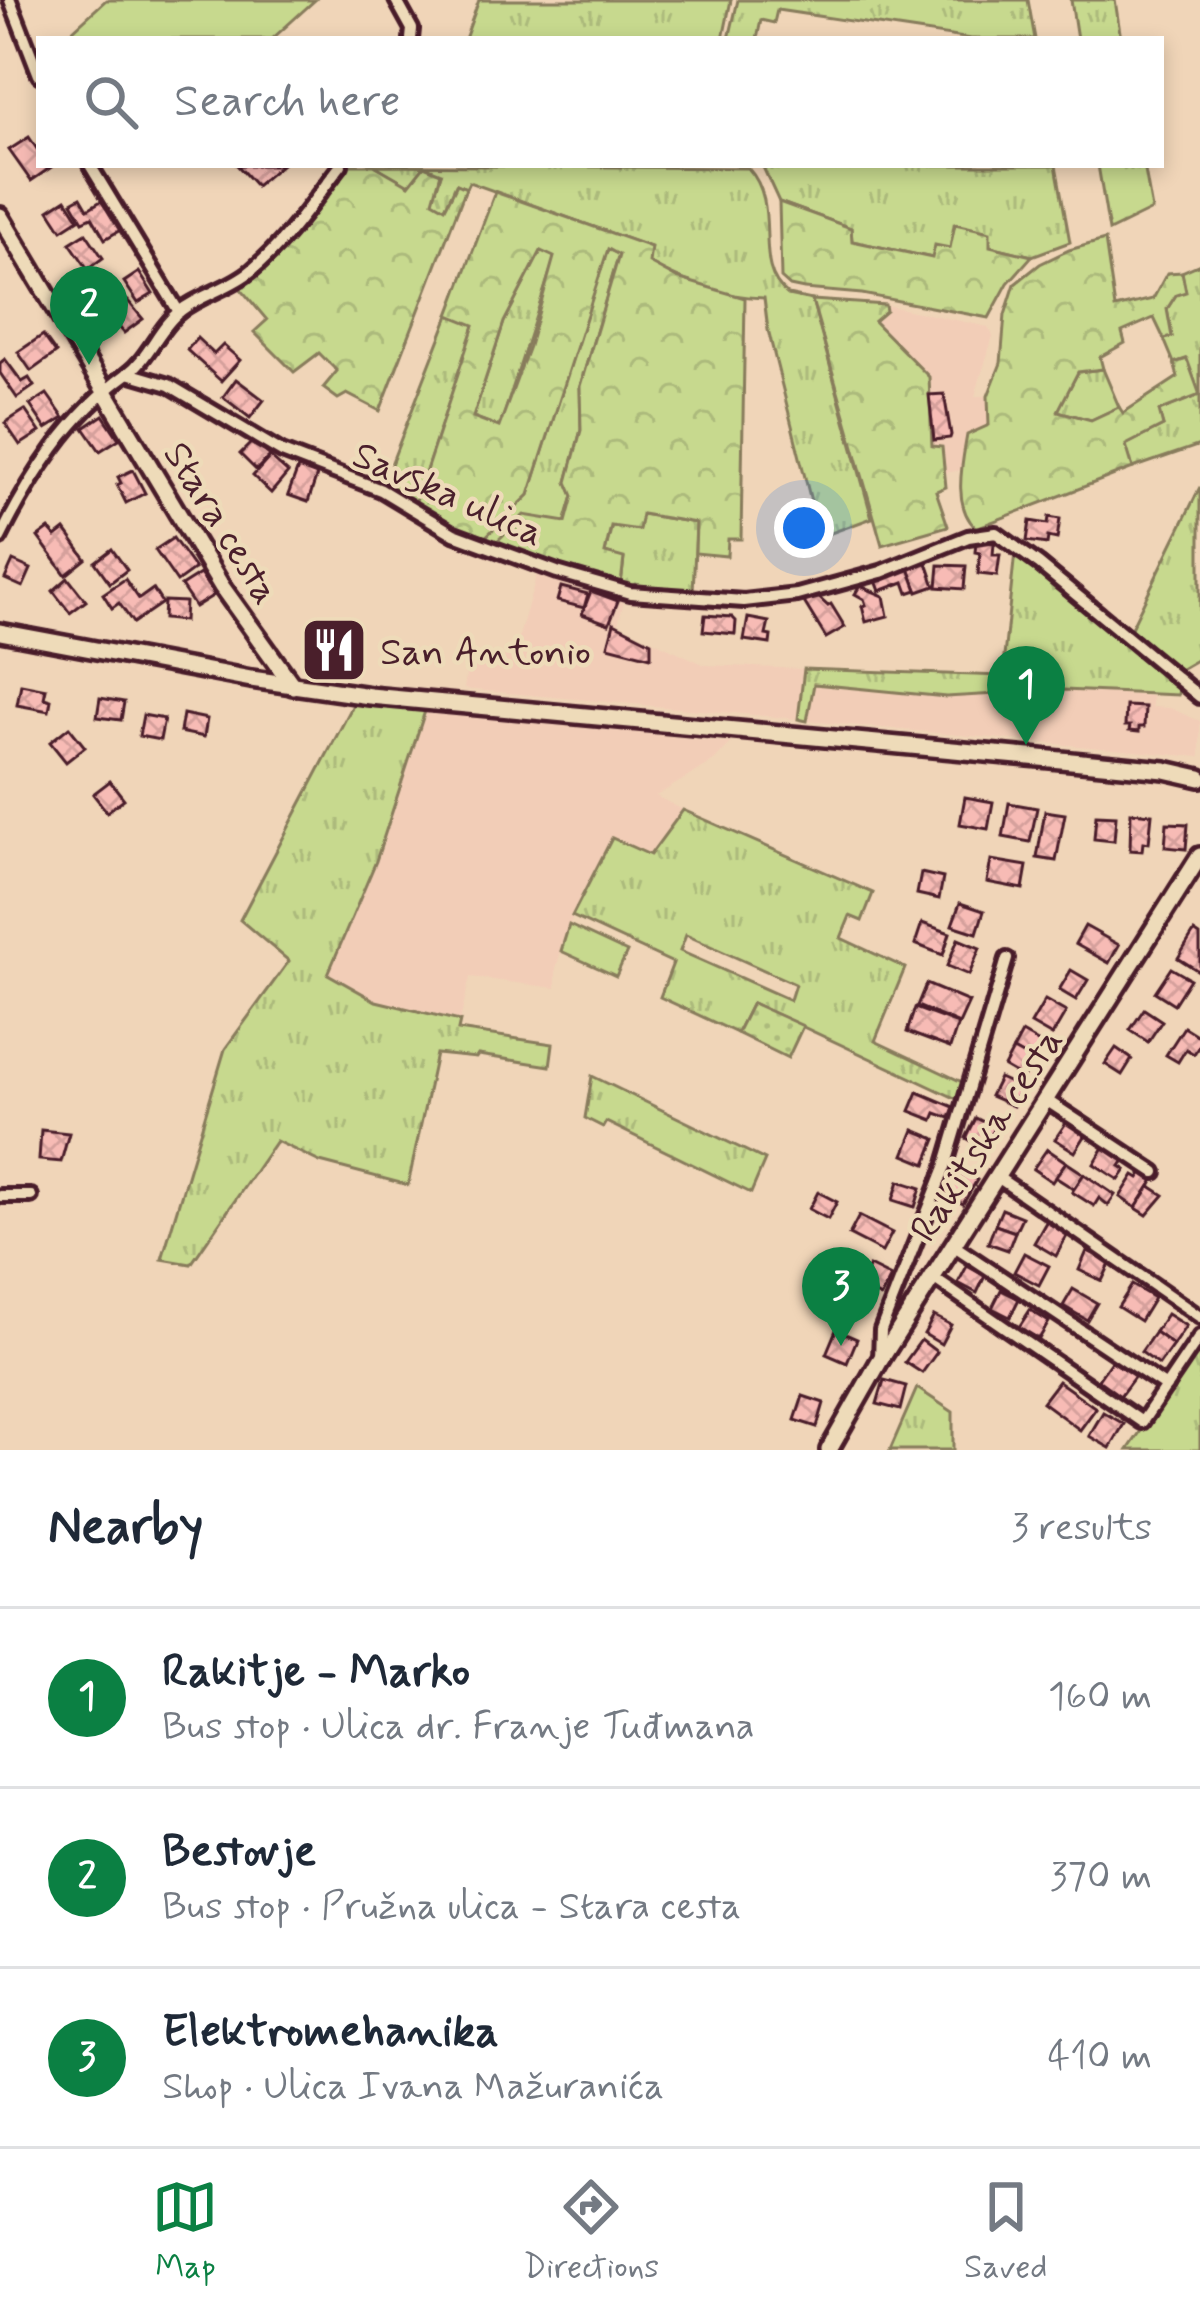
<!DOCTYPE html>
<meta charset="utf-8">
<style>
body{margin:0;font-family:Mynerve,sans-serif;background:#f6f6f7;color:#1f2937}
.you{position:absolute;left:804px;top:528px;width:42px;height:42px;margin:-30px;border:9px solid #fff;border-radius:50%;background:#1a73e8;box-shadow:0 0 0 18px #1a73e833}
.badge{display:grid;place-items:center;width:78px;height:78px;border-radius:50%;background:#0b8043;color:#fff;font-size:39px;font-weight:700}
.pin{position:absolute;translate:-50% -99px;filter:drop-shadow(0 3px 6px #0008)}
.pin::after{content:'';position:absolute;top:63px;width:42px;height:36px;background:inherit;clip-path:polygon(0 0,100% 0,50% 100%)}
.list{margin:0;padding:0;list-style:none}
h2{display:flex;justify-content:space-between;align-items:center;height:156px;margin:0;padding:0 48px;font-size:51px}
h2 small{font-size:39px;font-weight:400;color:#747a83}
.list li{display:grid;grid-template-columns:78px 1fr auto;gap:36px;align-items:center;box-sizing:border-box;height:180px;padding:0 48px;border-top:3px solid #e0e1e3}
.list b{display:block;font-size:45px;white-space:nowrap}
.list p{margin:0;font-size:39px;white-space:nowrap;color:#747a83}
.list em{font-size:39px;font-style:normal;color:#747a83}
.icon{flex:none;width:66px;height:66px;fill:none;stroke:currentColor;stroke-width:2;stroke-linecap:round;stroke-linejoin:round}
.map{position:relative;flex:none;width:1200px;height:1450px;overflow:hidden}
.search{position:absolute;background:#fff;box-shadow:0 6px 18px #0003;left:36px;right:36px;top:36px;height:132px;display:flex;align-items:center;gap:30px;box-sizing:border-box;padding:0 42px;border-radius:0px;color:#747a83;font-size:45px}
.sheet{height:696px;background:#fff}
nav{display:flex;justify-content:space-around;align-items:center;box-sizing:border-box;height:168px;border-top:3px solid #e0e1e3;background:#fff;font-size:33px;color:#747a83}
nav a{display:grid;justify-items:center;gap:6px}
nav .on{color:#0b8043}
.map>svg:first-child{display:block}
</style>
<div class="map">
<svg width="1200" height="1450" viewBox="0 0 1200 1450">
<defs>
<pattern id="grass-tufts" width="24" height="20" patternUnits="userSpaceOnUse" patternTransform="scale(3)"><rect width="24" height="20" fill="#c7d98e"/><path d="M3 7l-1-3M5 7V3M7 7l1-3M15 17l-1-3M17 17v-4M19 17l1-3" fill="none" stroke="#acba7b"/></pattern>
<pattern id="forest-crowns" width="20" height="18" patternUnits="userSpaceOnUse" patternTransform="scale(3)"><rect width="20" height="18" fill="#c7d98e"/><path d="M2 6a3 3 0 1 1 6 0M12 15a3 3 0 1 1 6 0" fill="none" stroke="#acba7b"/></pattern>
<pattern id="park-dots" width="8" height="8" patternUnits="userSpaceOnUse" patternTransform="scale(3)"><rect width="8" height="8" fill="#c7d98e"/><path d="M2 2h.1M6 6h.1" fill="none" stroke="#acba7b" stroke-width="1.8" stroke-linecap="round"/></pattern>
<pattern id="building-cross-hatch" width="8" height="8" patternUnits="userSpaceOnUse" patternTransform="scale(3)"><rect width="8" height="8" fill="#f7bbb5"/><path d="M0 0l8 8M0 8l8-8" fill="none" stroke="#d5a09c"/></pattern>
</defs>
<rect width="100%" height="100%" fill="#f0d5b8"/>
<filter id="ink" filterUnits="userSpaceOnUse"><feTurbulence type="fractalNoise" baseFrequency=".00833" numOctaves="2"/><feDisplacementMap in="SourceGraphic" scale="24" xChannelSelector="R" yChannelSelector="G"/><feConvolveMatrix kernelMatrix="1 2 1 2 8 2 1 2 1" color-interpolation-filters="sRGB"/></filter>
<g filter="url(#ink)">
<g fill="#f2cdb7">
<polygon points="885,305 988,327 993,336 975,396 988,396 989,425 967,435 961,470 945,473 942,448 932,447 929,377 873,320 885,311"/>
<polygon points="538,570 625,597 618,624 705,665 804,669 798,719 464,689 469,655 513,657"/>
<polygon points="813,684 946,697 1063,690 1152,696 1152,707 1170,708 1200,721 1200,757 807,721"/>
<polygon points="426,708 731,743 714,761 656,796 683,810 650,855 612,839 569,925 556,968 556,988 470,977 460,1021 376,1001 328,974 376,861"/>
</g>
<g fill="url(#grass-tufts)" stroke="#887c5c" stroke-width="3" fill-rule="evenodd">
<polygon points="479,0 731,0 723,39 465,39"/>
<polygon points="738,0 1028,0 1035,39 971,39 777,10 774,23 761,20 757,39 729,39"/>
<polygon points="1071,0 1115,0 1121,39 1077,39"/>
<path d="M374,165L748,168C784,207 749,266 788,295L812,300L872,518L820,537L768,330L764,298C724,297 683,282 648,263L650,247L469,182L466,188L456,184L445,208L432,201L441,174L409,186Z"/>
<polygon points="762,165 1056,165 1070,242 1032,256 990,246 954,225 950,249 933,258 852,241 851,228 779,202"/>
<polygon points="1098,165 1144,165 1152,210 1109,231"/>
<polygon points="607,249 619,254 580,386 581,430 567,482 573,496 565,523 494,544 482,540 529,495"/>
<polygon points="541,250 555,257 500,427 473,417 504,322"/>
<polygon points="1200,264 1200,445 1133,468 1125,445 1163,426 1158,411 1199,395 1186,359 1174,363 1164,339 1172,336 1167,309 1176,295 1185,291 1182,272"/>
<polygon points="449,315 475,324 415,504 383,485"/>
<polygon points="1103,369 1119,407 1091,420 1057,411 1078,372"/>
<polygon points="1200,487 1200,658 1174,673 1128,634"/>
<polygon points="641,514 696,523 693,593 621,584 624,559 605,553 612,525"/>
<polygon points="1015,552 1179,688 1178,695 1063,690 946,697 814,684 807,721 798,719 804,669 1002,676"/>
<polygon points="355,701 426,708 376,861 328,974 376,1001 460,1021 458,1030 553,1044 550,1066 478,1055 476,1058 436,1054 408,1185 320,1162 276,1141 191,1264 162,1259 225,1049 289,961 240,920"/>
<path d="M683,810L873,893L862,921L850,916L841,938L905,968L875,1041L964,1083L957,1099L752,1003L737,1033L660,997L673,963L572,916L612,838L650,855ZM686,935L795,984L790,1000L680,951Z"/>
<polygon points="569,925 627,952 616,976 561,951"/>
<polygon points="592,1076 765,1160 751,1193 606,1122 603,1127 585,1118"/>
<polygon points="1200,1344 1200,1450 1128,1450"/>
<polygon points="917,1388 953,1412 953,1450 890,1450"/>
</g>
<g fill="url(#forest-crowns)" stroke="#887c5c" stroke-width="3" fill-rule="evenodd">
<polygon points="350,165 374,165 409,185 424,166 441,173 433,201 445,208 457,184 466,188 380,411 347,394 338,399 323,388 337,371 319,353 294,372 254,332 267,320 240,288 277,254"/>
<path d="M495,192L651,247L649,263L677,278L745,298L741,539H728L727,556L695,553L696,523L642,514L639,530L611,526L605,553L624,558L621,584L494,544L524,515L566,522L573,496L567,482L581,430L580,386L619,255L608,249L529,495L482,540L456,530L415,504L474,325L449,315ZM541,251L554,257L529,346L499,427L473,417L504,322Z"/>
<polygon points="779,202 851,228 852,241 932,258 935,245 950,248 955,224 990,232 990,246 1032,256 1008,283 989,318 862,294 804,289 790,286 781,278"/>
<path d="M1105,240L1115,308L1153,299L1167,273L1182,272L1186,292L1176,295L1167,309L1172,337L1164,339L1154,318L1122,332L1125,343L1100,357L1103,369L1078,372L1058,411L1091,420L1119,407L1123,413L1178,377L1174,363L1187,359L1200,395L1159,411L1163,426L1126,445L1133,468L976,528C952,506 962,464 967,435L989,425L988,396L1001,363L1005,315L1015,284L1040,264L1069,250Z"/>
<polygon points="812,300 885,305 886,311 874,321 929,377 932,446 942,447 946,487 936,491 948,526 882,545"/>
</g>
<polygon fill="url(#park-dots)" stroke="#887c5c" stroke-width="3" points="752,1003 803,1026 788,1058 737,1033"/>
<polygon fill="#c7d98e" stroke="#887c5c" stroke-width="3" points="106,0 315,0 272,39 78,39 71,32"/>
<g fill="url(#building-cross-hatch)" stroke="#4a1f2b" stroke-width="3">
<polygon points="29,137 39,152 39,165 50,168 31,181 9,150"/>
<polygon points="237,165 281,165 256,186"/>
<polygon points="81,197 88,209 101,201 122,229 105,239 92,217 83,221 72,202"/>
<polygon points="66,199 79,219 62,230 49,210"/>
<polygon points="86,233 103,258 88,269 70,243"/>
<polygon points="139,272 153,294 138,303 124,282"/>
<polygon points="128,301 143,319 124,333 110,316"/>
<polygon points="43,335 56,353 31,371 18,352"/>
<polygon points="197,338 214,354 223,345 240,360 221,381 187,350"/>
<polygon points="5,359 22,382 29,378 34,386 17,398 0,373 0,363"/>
<polygon points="236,379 264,400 250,418 223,397"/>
<polygon points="47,394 64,418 46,429 30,405"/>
<polygon points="944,394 951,435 950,438 934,440 929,395"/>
<polygon points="25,410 40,432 20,445 5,423"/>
<polygon points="103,415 119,439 100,451 84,428"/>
<polygon points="254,440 270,456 256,470 240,454"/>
<polygon points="270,457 288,473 271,493 253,476"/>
<polygon points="298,468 317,475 308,502 288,495"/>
<polygon points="133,470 145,493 126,503 117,485 121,483 118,477"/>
<polygon points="1049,517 1060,519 1057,539 1048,537 1047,544 1027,541 1030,521 1048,524"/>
<polygon points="49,529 56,537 65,530 86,559 66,575 38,537"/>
<polygon points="173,538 195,569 177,582 155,550"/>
<polygon points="976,541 994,543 993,555 1000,555 997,576 978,574 980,553 975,552"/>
<polygon points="112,549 127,570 110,583 95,562"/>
<polygon points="926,560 935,586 918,592 908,566"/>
<polygon points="13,561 31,569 23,587 5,579"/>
<polygon points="939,565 966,566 964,589 937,587"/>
<polygon points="908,566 917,590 908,593 904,582 880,591 875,578"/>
<polygon points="200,574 214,595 195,607 181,586"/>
<polygon points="68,578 86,601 70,613 53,591"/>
<polygon points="125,579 139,599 153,589 162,603 133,623 119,603 112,608 103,594"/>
<polygon points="860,586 884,596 888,616 866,622 862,606 866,605 864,599 855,594"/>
<polygon points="561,587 588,594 584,608 557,601"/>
<polygon points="591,591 618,601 609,624 582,614"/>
<polygon points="816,595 828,606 831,604 845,627 826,638 804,602"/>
<polygon points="164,601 185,602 184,621 163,619"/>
<polygon points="705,615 732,617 736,621 735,634 703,631"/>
<polygon points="748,618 769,622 766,635 771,636 770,644 744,640"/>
<polygon points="614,623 651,642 651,657 608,646"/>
<polygon points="326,624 345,636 333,659 316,653 320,642 317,641"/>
<polygon points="21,684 46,689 44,698 51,700 49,711 17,705"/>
<polygon points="100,698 124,702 121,720 97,717"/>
<polygon points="1126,706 1145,707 1144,727 1139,727 1139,732 1129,731 1130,726 1125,726"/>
<polygon points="183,714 207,719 204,737 180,732"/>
<polygon points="143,715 164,719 160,740 139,736"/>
<polygon points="69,727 85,747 66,762 50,742"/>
<polygon points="110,781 124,799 107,812 93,794"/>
<polygon points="965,797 993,802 988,829 960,824"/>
<polygon points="1009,803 1037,808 1030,842 1003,837"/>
<polygon points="1045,811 1065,814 1056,861 1037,858"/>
<polygon points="1131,812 1152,814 1149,843 1143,842 1142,851 1130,850"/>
<polygon points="1096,815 1116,816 1114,841 1094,839"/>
<polygon points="1167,823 1188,824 1186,849 1165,847"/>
<polygon points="991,860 1027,866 1023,889 987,882"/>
<polygon points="921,873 943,878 939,899 917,894"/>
<polygon points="960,903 984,911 977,933 952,925"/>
<polygon points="922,923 950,933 943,955 915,944"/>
<polygon points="1085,926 1119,945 1109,963 1075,944"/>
<polygon points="1194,932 1200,936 1200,972 1178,958"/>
<polygon points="958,939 980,948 969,975 947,966"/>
<polygon points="1171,968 1190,979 1174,1004 1155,992"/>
<polygon points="1071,970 1088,980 1076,1000 1059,990"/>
<polygon points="926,984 969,1002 959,1024 917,1006"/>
<polygon points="1045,1000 1066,1012 1052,1036 1031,1024"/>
<polygon points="915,1008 958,1024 950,1048 907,1032"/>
<polygon points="1144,1009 1162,1021 1148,1042 1130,1030"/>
<polygon points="1184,1027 1200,1037 1200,1044 1194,1054 1186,1049 1178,1062 1166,1055"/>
<polygon points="1022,1033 1043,1045 1034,1062 1013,1050"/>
<polygon points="1116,1048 1132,1059 1122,1075 1105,1064"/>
<polygon points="1013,1050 1033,1061 1023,1078 1004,1067"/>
<polygon points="999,1078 1021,1088 1013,1106 990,1096"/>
<polygon points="918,1092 954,1107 950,1118 936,1113 933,1120 910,1111"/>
<polygon points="976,1118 995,1128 984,1148 966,1138"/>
<polygon points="1068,1120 1087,1133 1075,1152 1055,1139"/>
<polygon points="41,1130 69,1133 61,1162 39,1160"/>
<polygon points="914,1130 936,1139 926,1164 904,1155"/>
<polygon points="1106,1144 1126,1157 1120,1166 1126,1170 1119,1180 1094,1164"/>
<polygon points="1047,1149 1066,1162 1052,1182 1033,1169"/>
<polygon points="1066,1162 1084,1174 1074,1189 1055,1177"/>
<polygon points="956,1167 977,1180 963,1204 942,1192"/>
<polygon points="1145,1169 1156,1177 1136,1208 1120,1197 1134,1175 1139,1178"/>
<polygon points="1084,1174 1115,1195 1108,1205 1099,1198 1094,1206 1072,1192"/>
<polygon points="899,1181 921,1188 915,1207 893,1200"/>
<polygon points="1150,1186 1164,1195 1147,1215 1136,1208"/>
<polygon points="818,1192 837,1202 828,1219 809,1209"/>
<polygon points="1002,1209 1022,1217 1015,1232 995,1225"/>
<polygon points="859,1216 892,1233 882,1252 849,1235"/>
<polygon points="1046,1222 1068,1234 1056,1256 1034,1243"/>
<polygon points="995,1225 1015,1232 1008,1250 988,1243"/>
<polygon points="1087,1251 1111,1262 1102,1281 1079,1270"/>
<polygon points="1024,1253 1049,1266 1039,1285 1014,1272"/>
<polygon points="869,1266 891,1277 881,1297 859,1286"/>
<polygon points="967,1266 985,1276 977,1293 958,1283"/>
<polygon points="1132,1285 1154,1298 1140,1321 1118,1307"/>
<polygon points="1073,1289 1097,1303 1087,1320 1063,1306"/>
<polygon points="1001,1290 1019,1299 1010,1317 992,1308"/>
<polygon points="1030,1310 1049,1322 1039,1339 1019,1327"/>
<polygon points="1167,1314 1186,1326 1173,1345 1155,1332"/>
<polygon points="934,1316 951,1325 941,1344 924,1334"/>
<polygon points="836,1330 857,1339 847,1363 826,1354"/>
<polygon points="1155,1332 1173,1345 1159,1365 1141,1352"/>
<polygon points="921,1340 937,1352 922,1373 905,1362"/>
<polygon points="1112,1360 1135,1376 1120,1396 1098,1380"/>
<polygon points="884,1380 906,1386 900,1410 877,1404"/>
<polygon points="1058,1381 1096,1408 1080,1430 1042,1402"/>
<polygon points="803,1396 824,1403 817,1427 795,1420"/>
<polygon points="1103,1412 1124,1424 1110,1448 1089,1436"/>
</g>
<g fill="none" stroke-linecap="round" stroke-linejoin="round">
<g stroke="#4a1f2b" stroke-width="20">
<g id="street">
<polyline points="10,0 39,75"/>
<polyline points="396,0 412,29 411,39"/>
<polyline points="90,165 179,312"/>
<polyline points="128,373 169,385 282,452 381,490 454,534 557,572 630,593 744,601 797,595 881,572 968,537 996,533 1039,564 1200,697"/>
<path d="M0,538C32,474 69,416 127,374C149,358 159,327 180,311C202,294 231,288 252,270C287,241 313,201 341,165"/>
<polyline points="1046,1100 1155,1172"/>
<polyline points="996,1176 1200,1317"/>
<polyline points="0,1196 31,1196"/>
<polyline points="953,1245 1166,1387"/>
<polyline points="933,1278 1142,1422 1200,1336"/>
<polyline points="880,1359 881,1330 945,1167 1007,959"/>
</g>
</g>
<g stroke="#4a1f2b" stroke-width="24">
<g id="secondary">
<polyline points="0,216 222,587 293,686"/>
<polyline points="0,632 251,679 370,696 1040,758 1165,770 1200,778"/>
<polyline points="829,1450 879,1362 1200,856"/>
</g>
</g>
<use href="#street" stroke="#eedbb9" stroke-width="10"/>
<use href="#secondary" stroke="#eedbb9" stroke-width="15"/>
</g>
</g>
<defs>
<g id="restaurant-square" transform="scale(3.45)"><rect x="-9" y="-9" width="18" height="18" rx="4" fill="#4a1f2b" stroke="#eedbb9"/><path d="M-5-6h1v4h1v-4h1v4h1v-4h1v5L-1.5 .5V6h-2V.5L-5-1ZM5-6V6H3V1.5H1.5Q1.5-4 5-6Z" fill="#fff"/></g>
</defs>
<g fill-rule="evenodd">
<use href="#restaurant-square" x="334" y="650"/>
</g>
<g text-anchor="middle" stroke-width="9" stroke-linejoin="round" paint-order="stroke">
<g font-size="39" fill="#4a1f2b" stroke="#eedbb9">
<text transform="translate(449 492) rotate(24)" y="14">Savska ulica</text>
<text transform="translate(223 522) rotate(58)" y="14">Stara cesta</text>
<text transform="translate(985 1134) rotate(-57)" y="14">Rakitska cesta</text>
</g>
<g font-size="39" fill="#4a1f2b" stroke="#eedbb9" text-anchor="start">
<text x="380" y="664">San Antonio</text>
</g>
</g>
</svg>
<div class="you"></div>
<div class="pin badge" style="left:1026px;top:745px">1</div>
<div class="pin badge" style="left:89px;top:365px">2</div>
<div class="pin badge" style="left:841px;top:1346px">3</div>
<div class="search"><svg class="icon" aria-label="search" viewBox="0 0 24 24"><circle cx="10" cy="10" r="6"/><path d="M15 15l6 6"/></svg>Search here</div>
</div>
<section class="sheet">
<h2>Nearby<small>3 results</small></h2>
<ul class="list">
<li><span class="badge">1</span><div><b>Rakitje - Marko</b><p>Bus stop · Ulica dr. Franje Tuđmana</p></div><em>160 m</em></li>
<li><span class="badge">2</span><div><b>Bestovje</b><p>Bus stop · Pružna ulica - Stara cesta</p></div><em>370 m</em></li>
<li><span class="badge">3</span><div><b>Elektromehanika</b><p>Shop · Ulica Ivana Mažuranića</p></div><em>410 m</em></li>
</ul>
</section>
<nav>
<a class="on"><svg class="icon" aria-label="map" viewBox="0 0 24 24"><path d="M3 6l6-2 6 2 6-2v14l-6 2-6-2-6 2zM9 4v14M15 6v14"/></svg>Map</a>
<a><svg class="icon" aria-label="directions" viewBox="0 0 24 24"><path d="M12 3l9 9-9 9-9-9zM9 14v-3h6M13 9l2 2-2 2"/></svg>Directions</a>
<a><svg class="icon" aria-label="saved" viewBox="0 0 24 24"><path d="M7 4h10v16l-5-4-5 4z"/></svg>Saved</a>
</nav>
